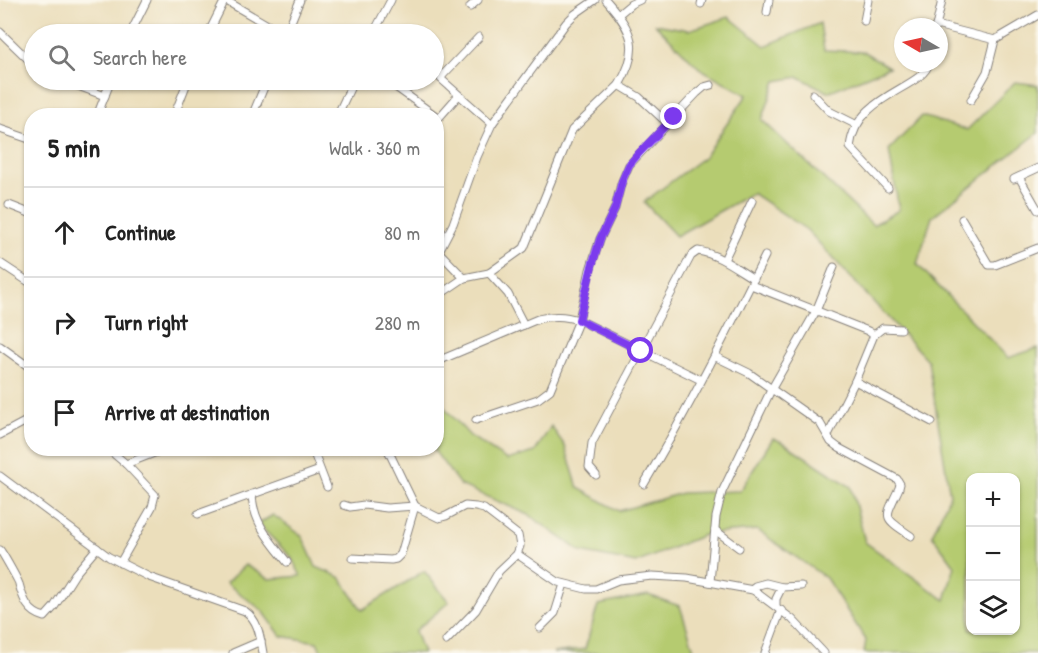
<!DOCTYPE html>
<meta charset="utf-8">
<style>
body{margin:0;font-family:"Patrick Hand",sans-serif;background:#f6f6f6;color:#222}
.controls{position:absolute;right:18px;bottom:18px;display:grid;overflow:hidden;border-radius:12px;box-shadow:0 2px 4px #0004}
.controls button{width:54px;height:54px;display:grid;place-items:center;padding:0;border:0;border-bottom:2px solid #e0e0e0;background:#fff;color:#222;font:30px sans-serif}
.compass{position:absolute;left:894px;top:18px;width:54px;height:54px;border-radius:50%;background:#fff;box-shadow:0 2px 4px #0004;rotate:279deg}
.stop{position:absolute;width:18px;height:18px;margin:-14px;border:4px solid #7c3aed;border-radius:50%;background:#fff}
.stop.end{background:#7c3aed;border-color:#fff;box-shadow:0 2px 6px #0008}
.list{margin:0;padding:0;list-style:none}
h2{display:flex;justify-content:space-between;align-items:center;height:78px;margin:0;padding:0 24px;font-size:26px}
h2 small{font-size:20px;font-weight:400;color:#767676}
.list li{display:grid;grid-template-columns:39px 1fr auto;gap:18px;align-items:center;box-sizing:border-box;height:90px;padding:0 24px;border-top:2px solid #e0e0e0}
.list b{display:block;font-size:22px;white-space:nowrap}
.list em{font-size:20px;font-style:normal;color:#767676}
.icon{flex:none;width:33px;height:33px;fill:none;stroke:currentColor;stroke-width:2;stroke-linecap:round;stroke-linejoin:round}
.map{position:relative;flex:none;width:1038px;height:653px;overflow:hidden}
.search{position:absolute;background:#fff;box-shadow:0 2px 4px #0004;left:24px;top:24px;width:420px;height:66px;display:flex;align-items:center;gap:15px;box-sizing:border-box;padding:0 21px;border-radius:33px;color:#767676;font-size:22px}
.panel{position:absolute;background:#fff;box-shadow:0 2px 4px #0004;left:24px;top:108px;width:420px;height:348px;border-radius:24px}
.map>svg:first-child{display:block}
</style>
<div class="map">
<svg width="1038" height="653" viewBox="0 0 1038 653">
<rect width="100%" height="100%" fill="#fbf7ec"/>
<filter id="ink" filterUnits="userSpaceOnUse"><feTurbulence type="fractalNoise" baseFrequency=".0167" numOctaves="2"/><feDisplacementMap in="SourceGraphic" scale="12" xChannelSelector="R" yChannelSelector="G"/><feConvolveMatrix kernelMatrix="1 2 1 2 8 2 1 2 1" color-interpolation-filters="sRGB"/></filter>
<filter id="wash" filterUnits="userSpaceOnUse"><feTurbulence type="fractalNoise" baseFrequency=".008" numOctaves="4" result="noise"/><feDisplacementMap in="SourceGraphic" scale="24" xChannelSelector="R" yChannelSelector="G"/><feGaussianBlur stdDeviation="1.35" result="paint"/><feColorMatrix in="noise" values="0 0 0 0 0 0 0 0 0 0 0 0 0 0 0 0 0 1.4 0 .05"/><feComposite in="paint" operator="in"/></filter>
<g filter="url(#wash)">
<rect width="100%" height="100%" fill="#ebdebb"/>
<g fill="#b5cb6f" stroke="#6c7655" stroke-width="1.5" fill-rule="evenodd">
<path d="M729,17L765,46L820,23L824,50L864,52L889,67L828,92L799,77L776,81L762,120L873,225L899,210L889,150L922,116L967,130L1015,82L1038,85V133L932,217L917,264L1008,358L1038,348V653H864L866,640L826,578L757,530L706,534L636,563L581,552L529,515L460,485L433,449L436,448L437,402L443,406L470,436L507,460L535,452L551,426L565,446L578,488L619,511L682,493L740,491L773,438L784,443L851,487L865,542L945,600L955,566L932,535L950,495L928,361L807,230L752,193L676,236L644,202L704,157L747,95L699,68L655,24L689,30ZM970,478H1016V630H970Z"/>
<polygon points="273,515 302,536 316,567 340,577 362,610 424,571 449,602 415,631 423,653 322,653 317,642 281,636 263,611 226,583 245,565 269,579 301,576 291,557 258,524"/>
<polygon points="648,595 680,606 695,653 553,653 585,649 598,605"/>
</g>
</g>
<g filter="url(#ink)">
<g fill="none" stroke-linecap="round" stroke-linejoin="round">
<g stroke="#86807b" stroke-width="9">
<g id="minor">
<polyline points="701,4 702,0"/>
<polyline points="470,7 478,0"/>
<polyline points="767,12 769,0"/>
<polyline points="619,14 631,4 640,0"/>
<polyline points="864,21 868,0"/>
<polyline points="936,25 995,40 1038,15"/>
<polyline points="936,27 942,0"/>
<polyline points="0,32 34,65"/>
<polyline points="130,34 147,0"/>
<polyline points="208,34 225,0 283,34"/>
<polyline points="286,34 300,0"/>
<polyline points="373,34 391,0"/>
<polyline points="479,37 443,75 441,79 492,124"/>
<polyline points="62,80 105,96"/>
<polyline points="386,80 436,116"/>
<polyline points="619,85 639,97 667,123"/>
<polyline points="813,94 829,111 857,125"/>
<polyline points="971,100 987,72 995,40"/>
<polyline points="97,116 111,80"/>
<polyline points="174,116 188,80"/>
<polyline points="252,116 267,80"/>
<polyline points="337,116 354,80"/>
<polyline points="436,121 458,96"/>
<polyline points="0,129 32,140"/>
<polyline points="1019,177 1038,210"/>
<polyline points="1014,179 1038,168"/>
<path d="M888,188L850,147C856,94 923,89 929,63"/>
<polyline points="9,205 32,214"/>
<polyline points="962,219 989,265 995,265 1038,248"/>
<polyline points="436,249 464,278"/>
<polyline points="439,251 453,224 477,157 492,124 566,23 575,14 595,0"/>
<polyline points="724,260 752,201"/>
<polyline points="0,263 32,284"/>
<polyline points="489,273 508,294 524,325"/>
<polyline points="751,285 868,331 874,335 855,381 828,435"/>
<path d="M436,297L464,278L489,273L524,248L572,130L619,85C641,48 633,31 606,0"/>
<polyline points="874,335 883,328 901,329"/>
<polyline points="0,346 32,369"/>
<path d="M716,357L749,373L820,423L831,442L839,448L897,479L900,484L899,488C885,519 881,516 911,536"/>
<path d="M436,363L445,358L538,319C553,315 564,316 579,320L701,380"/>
<polyline points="855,381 932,422"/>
<polyline points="476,420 538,399 550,390 579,320 590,270 600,239 615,208 621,184 629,165 697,93 704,87 711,85"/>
<polyline points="0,435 32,418"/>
<polyline points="107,448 126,464 155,495 152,507 120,563"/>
<polyline points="312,448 327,487"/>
<polyline points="126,464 167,448"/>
<path d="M596,475L589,467L592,443L691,256L698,251C718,254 737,269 754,279"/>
<path d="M0,476L109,557L149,577L245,611C259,621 260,637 263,653"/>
<path d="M644,484C688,410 727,333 765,256"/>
<path d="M252,494C253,522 270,541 287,562"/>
<polyline points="344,505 350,507 364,505 387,508 415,506 439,518 446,516 465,506 476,507 484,509 518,535 520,546 517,554 499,571 476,610 446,641"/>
<polyline points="198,514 320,470"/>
<polyline points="715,530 739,548"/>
<path d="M0,550C2,552 19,582 19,584C23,599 28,613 45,617L54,607L75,574L97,548"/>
<polyline points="517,554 558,582 586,589 596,589 618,580 652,576 687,578 753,590 792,619 824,653"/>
<polyline points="352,558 391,560 396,559 401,554 415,506 387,448"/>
<polyline points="710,582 716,517 722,492 771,390 816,311 834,267"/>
<polyline points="753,590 755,586 766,583 782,587"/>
<polyline points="776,606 776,599 782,587 801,586"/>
<polyline points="540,628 555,613 564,584"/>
<polyline points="233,653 261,641"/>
<polyline points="765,653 781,610"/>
</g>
</g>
<use href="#minor" stroke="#fff" stroke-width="7"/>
</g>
</g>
<g fill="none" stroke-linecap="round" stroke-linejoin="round" filter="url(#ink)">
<polyline stroke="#7c3aed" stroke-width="8" points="641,351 579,320 592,266 600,239 615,208 622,181 629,165 639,153 674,117"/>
</g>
</svg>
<div class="controls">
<button>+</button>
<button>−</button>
<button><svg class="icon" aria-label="layers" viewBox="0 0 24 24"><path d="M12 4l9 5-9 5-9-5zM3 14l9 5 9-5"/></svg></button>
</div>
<svg class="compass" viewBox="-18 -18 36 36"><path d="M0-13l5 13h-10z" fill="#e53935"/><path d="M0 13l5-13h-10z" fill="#767676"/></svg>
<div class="stop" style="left:641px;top:351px"></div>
<div class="stop end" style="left:674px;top:117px"></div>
<div class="search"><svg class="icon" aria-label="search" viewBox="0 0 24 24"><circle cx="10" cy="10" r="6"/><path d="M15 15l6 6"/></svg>Search here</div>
<section class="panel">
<h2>5 min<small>Walk · 360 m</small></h2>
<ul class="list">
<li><svg class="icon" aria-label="ahead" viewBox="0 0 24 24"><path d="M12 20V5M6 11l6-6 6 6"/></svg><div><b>Continue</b></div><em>80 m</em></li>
<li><svg class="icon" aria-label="right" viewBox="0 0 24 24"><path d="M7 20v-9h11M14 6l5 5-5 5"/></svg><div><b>Turn right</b></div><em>280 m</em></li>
<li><svg class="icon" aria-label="arrive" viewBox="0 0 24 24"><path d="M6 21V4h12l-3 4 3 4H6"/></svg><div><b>Arrive at destination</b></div></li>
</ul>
</section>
</div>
